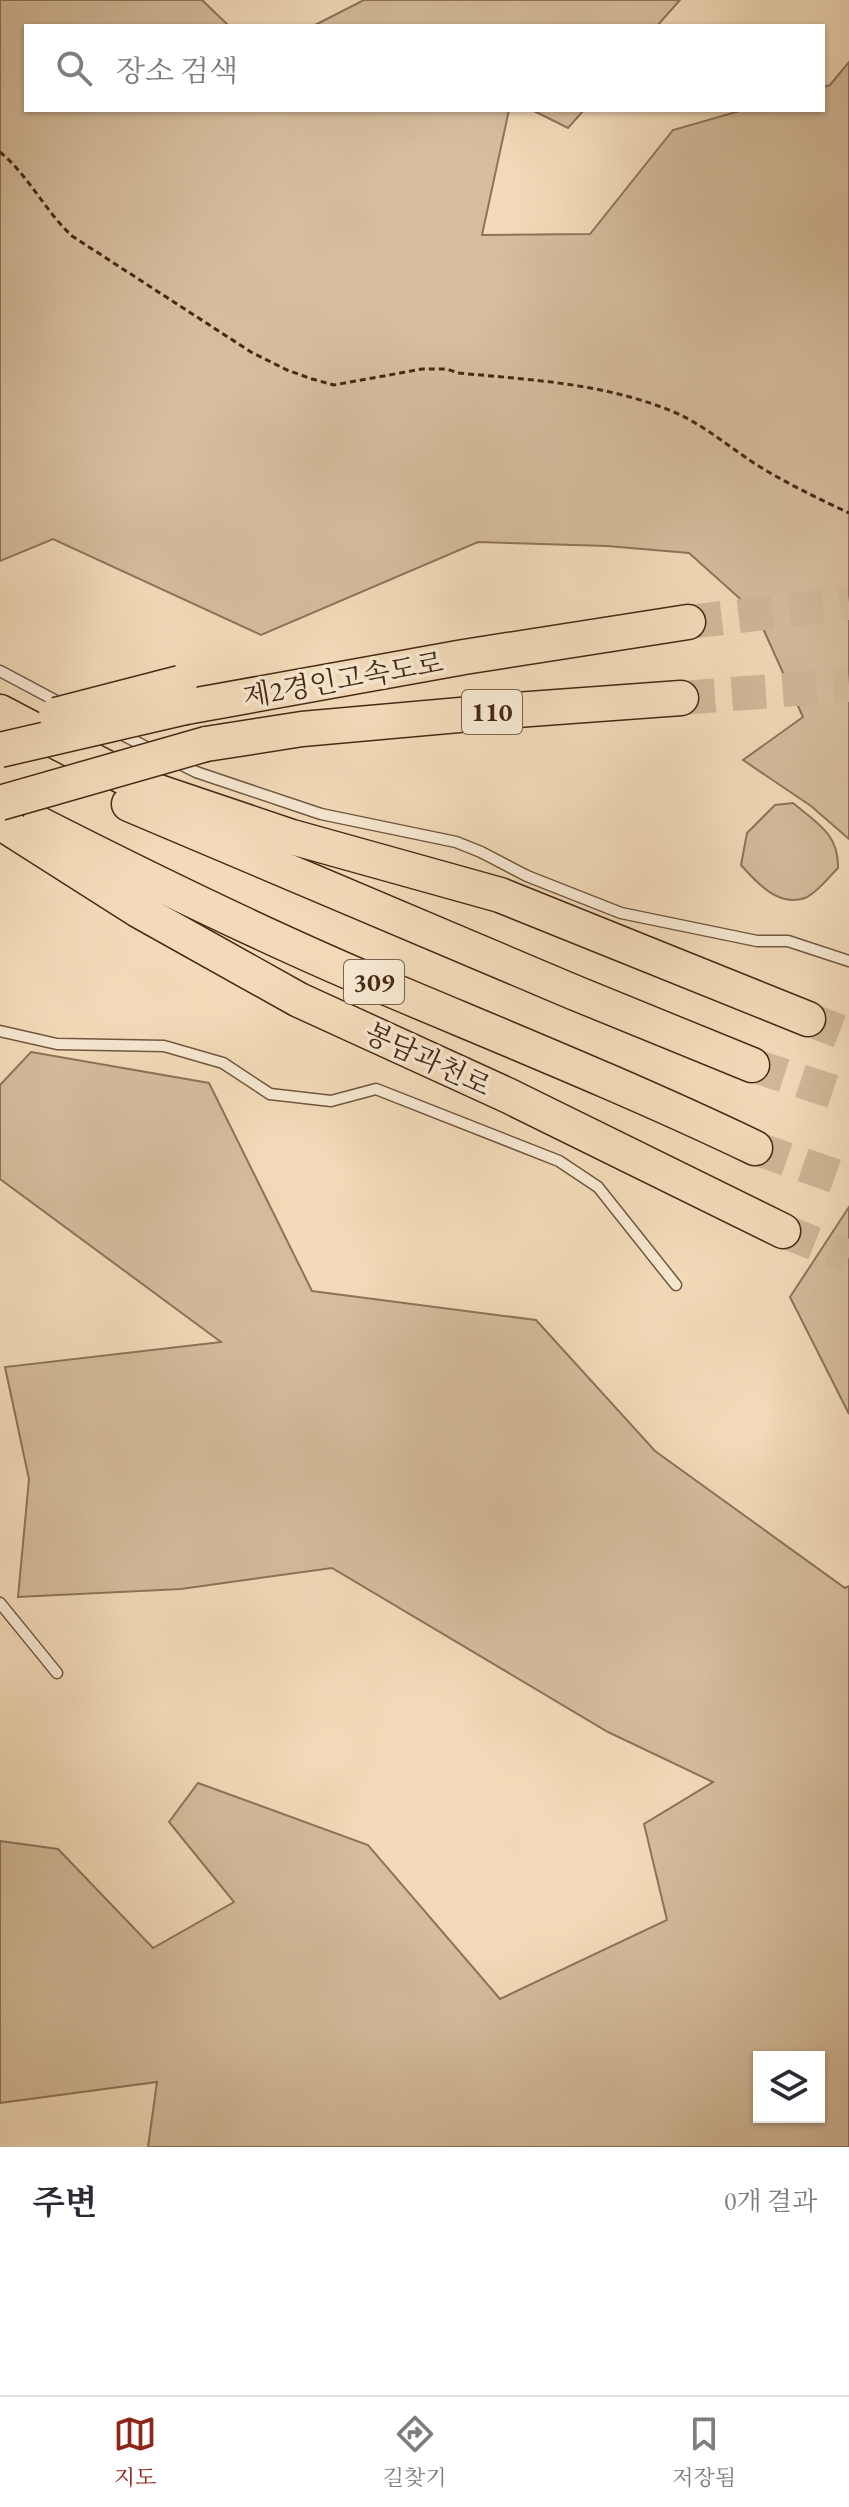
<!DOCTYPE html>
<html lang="ko">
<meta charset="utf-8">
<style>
body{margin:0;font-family:"EB Garamond","Noto Serif KR",serif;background:#f2f2f3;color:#2b2b33}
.controls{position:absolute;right:24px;bottom:24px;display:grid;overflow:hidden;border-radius:0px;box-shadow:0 2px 6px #0004}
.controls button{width:72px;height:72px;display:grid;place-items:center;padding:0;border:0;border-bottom:2px solid #e1e1e2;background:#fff;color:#2b2b33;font:40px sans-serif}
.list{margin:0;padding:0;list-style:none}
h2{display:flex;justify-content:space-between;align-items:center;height:104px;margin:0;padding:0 32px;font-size:34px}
h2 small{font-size:26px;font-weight:400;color:#7c7c81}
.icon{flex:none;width:44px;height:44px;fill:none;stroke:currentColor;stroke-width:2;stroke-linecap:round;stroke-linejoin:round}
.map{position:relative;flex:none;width:849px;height:2147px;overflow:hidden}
.search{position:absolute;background:#fff;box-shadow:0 2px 6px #0004;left:24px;right:24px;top:24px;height:88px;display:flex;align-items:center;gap:20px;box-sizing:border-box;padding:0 28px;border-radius:0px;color:#7c7c81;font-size:30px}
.sheet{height:248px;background:#fff}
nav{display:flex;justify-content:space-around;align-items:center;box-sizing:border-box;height:112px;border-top:2px solid #e1e1e2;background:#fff;font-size:22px;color:#7c7c81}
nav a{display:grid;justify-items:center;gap:4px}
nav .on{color:#8f2418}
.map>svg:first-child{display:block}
</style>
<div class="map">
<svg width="849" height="2147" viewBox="0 0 849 2147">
<rect width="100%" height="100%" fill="#f3dbb9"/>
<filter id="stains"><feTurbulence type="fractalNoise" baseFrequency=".0025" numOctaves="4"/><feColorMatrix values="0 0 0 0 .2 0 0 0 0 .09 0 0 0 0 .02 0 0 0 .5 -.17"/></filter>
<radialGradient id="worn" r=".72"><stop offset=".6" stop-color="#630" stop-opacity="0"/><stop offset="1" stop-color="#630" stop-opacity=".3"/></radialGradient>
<g fill="#d6bd9d" stroke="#8e7459" stroke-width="2" fill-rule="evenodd">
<polygon points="0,0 202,0 229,26 26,26 26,110 509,110 482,235 590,234 673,130 743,110 823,110 823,87 830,85 849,62 849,839 811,806 743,760 803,717 756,613 689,553 607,546 478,542 261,635 53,539 0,561"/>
<polygon points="364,0 680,0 657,26 313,26"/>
<polygon points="532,110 584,110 568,128"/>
<path d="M793,803C817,823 839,834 838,868C829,877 816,894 805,898C778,907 757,883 741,865L747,833L775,805Z"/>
<path d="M31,1052L209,1083L312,1291L536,1320L655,1451L845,1588L849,1586V2147H148L157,2082L0,2103V1841L58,1849L153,1948L234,1902L169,1822L198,1783L368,1845L500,1999L667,1920L644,1824L713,1782L608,1732L332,1568L181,1589L18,1597L29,1479L5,1367L221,1342L0,1179V1085ZM759,2057H819V2117H759Z"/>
<polygon points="849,1207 849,1414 790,1297"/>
</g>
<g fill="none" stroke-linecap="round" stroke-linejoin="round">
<g stroke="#d1b898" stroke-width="34" stroke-dasharray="34 17" stroke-linecap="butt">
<polyline points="688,622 849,603"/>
<polyline points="681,698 849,685"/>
<polyline points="808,1019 849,1035"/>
<polyline points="752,1065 849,1097"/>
<polyline points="755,1148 849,1181"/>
<polyline points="783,1231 849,1257"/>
</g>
<g stroke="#72563e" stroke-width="13">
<g id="lane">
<polyline points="0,671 62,704"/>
<polyline points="119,733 154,751"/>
<polyline points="176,762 196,772 321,814 456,842 481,852 527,876 621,913 757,941 788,941 849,961"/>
<polyline points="0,1031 57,1044 164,1046 223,1063 270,1094 331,1101 376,1089 559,1161 598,1187 676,1285"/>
<polyline points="0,1603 57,1673"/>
</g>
</g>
<g stroke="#472a15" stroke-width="37">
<g id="highway">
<polyline points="186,707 464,657 688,622"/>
<polyline points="0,712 141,786 292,837 500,895 808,1019"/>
<polyline points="206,744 302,729 516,710 681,698"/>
<polyline points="129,804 573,992 752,1065"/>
<polyline points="0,822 138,910 299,1000 509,1096 783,1231"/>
<path d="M39,824C155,883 273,941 394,991C515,1042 636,1091 755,1148"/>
</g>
</g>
<path stroke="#472a15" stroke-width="3" stroke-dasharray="6 4" stroke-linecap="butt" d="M0,152C29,176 45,211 72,236L251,352L287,370L312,379L334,385L422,369H447L458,373C532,380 604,383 674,412C704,425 729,447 757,465C786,483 817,498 849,513"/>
<use href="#lane" stroke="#f7e8d2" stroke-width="10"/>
<use href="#highway" stroke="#f3dbb9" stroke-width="34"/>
<g stroke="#472a15" stroke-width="37" stroke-linecap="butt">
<g id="highway-bridge">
<polyline points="56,715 180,683"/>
<polyline points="0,750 186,707"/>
<polyline points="0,803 206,744"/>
</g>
</g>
<use href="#highway-bridge" stroke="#f3dbb9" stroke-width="34"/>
</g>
<g text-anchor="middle" stroke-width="7" stroke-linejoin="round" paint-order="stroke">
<g fill="#f7e8d2" stroke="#7c634e" stroke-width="2">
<rect x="462" y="690" width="60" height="44" rx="6"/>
<rect x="344" y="960" width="60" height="44" rx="6"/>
</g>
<g font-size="26" font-weight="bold" fill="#472a15">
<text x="492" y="721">110</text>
<text x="374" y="991">309</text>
</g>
<g font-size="28" fill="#472a15" stroke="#f7e8d2">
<text transform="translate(343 679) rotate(-10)" y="10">제2경인고속도로</text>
<text transform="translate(428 1059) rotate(25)" y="10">봉담과천로</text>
</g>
</g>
<rect width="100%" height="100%" filter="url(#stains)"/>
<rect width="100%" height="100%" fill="url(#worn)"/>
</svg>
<div class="controls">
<button><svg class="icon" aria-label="layers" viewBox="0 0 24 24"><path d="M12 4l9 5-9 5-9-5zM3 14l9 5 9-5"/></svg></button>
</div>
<div class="search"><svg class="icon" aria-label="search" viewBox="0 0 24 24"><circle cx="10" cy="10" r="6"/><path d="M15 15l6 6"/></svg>장소 검색</div>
</div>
<section class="sheet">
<h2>주변<small>0개 결과</small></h2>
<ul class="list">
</ul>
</section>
<nav>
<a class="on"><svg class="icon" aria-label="map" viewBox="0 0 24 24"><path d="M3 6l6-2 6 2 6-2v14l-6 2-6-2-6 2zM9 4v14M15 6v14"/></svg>지도</a>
<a><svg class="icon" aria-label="directions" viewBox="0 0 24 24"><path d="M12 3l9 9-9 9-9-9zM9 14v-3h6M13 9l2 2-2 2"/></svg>길찾기</a>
<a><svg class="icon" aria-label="saved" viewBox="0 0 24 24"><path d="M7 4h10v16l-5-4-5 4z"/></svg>저장됨</a>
</nav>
